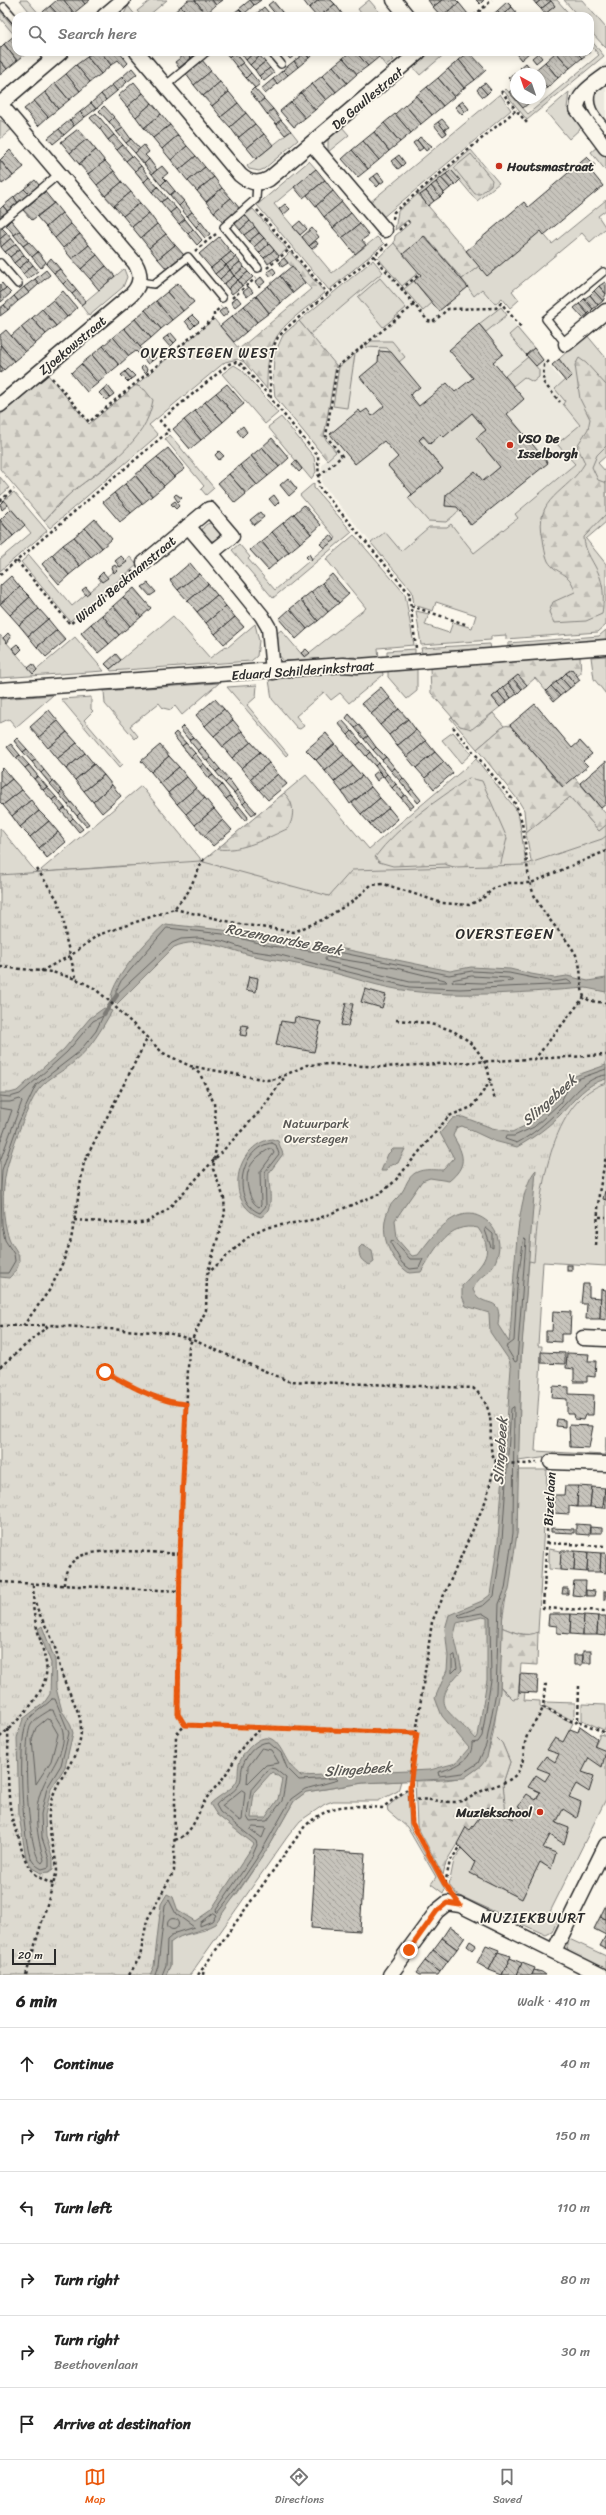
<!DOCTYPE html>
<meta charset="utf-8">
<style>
body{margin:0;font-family:Sriracha,sans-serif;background:#f6f6f6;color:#222}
.compass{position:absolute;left:510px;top:68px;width:36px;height:36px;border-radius:50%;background:#fff;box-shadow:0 2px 10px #0003;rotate:320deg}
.scale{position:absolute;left:12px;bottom:10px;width:44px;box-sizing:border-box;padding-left:4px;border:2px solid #2b2b2b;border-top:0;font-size:11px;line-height:14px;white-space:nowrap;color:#2b2b2b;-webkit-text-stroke:3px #fbf7ec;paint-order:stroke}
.stop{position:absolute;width:12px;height:12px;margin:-9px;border:3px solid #ea580c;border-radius:50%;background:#fff}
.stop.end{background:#ea580c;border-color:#fff;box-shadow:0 1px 4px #0008}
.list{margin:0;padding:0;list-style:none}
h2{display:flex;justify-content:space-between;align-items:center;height:52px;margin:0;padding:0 16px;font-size:17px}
h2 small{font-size:13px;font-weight:400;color:#767676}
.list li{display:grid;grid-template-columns:26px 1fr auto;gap:12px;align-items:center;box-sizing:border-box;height:72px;padding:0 16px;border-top:1px solid #e0e0e0}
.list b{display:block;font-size:15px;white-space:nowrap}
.list p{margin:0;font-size:13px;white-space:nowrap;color:#767676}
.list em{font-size:13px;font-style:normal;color:#767676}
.icon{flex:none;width:22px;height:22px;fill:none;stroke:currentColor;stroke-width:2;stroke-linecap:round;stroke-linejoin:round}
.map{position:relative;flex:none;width:606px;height:1975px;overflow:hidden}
.search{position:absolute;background:#fff;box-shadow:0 2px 10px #0003;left:12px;right:12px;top:12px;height:44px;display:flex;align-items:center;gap:10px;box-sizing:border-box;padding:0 14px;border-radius:12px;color:#767676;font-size:15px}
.sheet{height:484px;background:#fff}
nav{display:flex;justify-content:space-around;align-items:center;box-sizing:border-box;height:56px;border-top:1px solid #e0e0e0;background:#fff;font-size:11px;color:#767676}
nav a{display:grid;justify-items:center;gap:2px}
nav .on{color:#ea580c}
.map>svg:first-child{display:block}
</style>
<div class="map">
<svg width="606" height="1975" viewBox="0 0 606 1975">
<defs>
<pattern id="forest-firs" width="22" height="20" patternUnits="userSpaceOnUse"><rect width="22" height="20" fill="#dddad0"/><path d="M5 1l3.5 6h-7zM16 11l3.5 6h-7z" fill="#bebbb3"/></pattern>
<pattern id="park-tufts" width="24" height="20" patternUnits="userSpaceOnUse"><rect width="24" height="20" fill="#dddad0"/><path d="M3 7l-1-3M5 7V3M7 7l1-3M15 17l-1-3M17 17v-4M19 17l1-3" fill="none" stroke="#bebbb3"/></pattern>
<pattern id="building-back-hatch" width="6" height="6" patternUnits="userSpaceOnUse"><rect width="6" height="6" fill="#c7c4bc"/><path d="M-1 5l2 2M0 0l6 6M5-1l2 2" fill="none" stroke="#a29f99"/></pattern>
</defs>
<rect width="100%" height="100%" fill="#fbf7ec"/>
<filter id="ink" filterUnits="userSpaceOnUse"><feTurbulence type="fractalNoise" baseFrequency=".025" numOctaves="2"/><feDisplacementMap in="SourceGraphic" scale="8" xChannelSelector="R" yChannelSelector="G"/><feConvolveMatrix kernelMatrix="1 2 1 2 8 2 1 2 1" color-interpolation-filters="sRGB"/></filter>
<g filter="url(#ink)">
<g fill="#ebe8de">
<polygon points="606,62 606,135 569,92"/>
<polygon points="424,236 474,296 482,289 495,304 497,302 563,382 555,389 566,402 563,404 580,425 575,464 515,513 518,517 474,554 447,527 429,527 401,551 385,532 371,543 322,484 322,464 336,452 324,437 336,365 310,334"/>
</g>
<g fill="#dddad0" stroke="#84827e">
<polygon points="20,0 27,0 41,16 33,16"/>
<polygon points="151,0 167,0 148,16 141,16 137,11"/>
<polygon points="369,0 383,16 363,16 358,9"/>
<polygon points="550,0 557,0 571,16 546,16 545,14 555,6"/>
<polygon points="564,0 582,0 606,28 606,48 590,31 590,16 578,16"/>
<polygon points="128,6 136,16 123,16"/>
<polygon points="0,11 16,30 16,37 0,18"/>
<polygon points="590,39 604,56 527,120 504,91 506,89 528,114 599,55 590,44"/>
<polygon points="375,52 387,52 394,60 386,66"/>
<polygon points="426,52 447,52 420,75 413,67"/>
<polygon points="569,92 567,108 582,127 569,139 546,112"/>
<polygon points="500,94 511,110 382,218 369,203"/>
<polygon points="0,120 13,128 0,139"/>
<polygon points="342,127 349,135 328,152 328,139"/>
<polygon points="291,131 298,140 264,169 259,171 249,169 247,166"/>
<polygon points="597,147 606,158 606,171 591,152"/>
<polygon points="471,150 499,183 477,201 451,170 420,195 418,194"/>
<polygon points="309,161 316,169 274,204 332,273 377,237 384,244 329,290 257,205"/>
<polygon points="606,200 606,210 598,216 606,228 590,242 582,233 512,291 519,300 510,308 502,298 495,304 482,289 474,296 462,279 479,266 541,231 552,244"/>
<polygon points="253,209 287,249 279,256 245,215"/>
<polygon points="394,243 419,272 402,286 378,258"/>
<polygon points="373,260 383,272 310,334 299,321"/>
<polygon points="124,269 127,277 123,287 89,316 81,305"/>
<polygon points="380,278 406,308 383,327 358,297"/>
<polygon points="414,281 432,303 423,311 404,289"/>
<polygon points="501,307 507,315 486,332 479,324"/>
<polygon points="214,319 239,349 244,362 238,359 225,362 149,425 158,435 50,528 44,521 71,492 117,459 145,390 136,385"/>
<polygon points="517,328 534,348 526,355 509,335"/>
<polygon points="586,334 606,358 606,456 598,463 606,472 606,522 586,539 606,564 606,625 598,632 506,639 506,635 491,636 491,640 421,645 416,611 429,614 425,625 449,633 453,622 472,628 476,615 436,602 433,611 414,605 412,591 371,543 385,532 401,551 429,527 447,527 451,524 474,553 518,518 515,514 575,464 557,444 580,425 563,404 565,401 555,389 567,378 559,359"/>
<polygon points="371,341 392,341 405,357 399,362 387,348 365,347"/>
<polygon points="355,354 347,408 333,406 339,367"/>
<polygon points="528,357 539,370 539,377 533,382 524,377 513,386 505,376"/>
<polygon points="234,365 242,370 278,413 265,424 222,374"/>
<path d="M472,413L486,430L500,467C479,484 467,506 446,522L428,521L408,498L443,469L419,440Z"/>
<polygon points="281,417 314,457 316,472 311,479 268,427"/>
<polygon points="170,435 214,488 206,495 201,489 204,486 165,439"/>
<polygon points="0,477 9,488 0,496"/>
<polygon points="314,483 314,488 352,532 273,598 232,550 239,544 250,557 248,559 275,590 336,538 300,495"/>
<polygon points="14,492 47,531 0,571 0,559 31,533 4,500"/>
<circle cx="211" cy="532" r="9"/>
<polygon points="354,535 405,594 414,645 378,648 379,659 356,661 355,657 284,661 277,653 276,634 281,630 304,657 366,608 326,559"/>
<polygon points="29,555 72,606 130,557 137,565 70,621 21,562"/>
<polygon points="173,616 210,658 226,646 228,647 255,624 259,641 257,656 251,661 111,671 110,669"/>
<polygon points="606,630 606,640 508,647 508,643 599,636"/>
<polygon points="0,635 33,673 75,637 104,671 0,678"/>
<polygon points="490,644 491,649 422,653 421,648"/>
<polygon points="415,649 415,654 405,655 405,658 387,659 387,651"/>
<polygon points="606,656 606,694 594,679 591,657"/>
<polygon points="382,668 383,675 349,703 340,693 331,700 324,692 296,716 304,726 300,729 297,728 272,699 269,680"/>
<polygon points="388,669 417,669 417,691 407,699 388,677"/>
<polygon points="219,683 182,715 175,706 171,710 163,708 159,703 130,726 138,736 135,739 105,704 104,691"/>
<polygon points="257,685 256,697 247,705 288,754 286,756 227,687"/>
<polygon points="53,695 16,727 9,719 0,723 0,699"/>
<polygon points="91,697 91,709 93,711 84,720 122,765 119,768 61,699"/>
<polygon points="493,713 504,726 477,749 450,718 452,717 460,726 479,725"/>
<polygon points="453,732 471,754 461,763 442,740"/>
<polygon points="476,759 515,808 519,818 530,889 172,912 204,865 204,860 306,775 369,849"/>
<polygon points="141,786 200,858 201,865 121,866 43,872 41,870"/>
<polygon points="570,797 599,831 606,825 606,978 535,883 526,833"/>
<polygon points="0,828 36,872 0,893"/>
<polygon points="606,1079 606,1266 543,1262 538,1346 542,1346 535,1451 605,1455 606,1436 606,1459 549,1457 518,1461 521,1358 531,1210 406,1204"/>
<path d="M517,1470H547L538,1632C525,1638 514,1632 501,1627L517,1533Z"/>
<polygon points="549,1549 561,1551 560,1570 549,1569"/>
<polygon points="500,1686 506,1694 518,1698 519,1692 525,1692 524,1700 540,1701 540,1707 573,1723 570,1729 583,1749 594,1747 600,1734 606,1736 606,1799 550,1912 559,1917 552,1932 546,1935 456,1894 449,1885 454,1860 461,1850 526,1827 505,1817 503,1783 510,1762 502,1743 493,1734"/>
<polygon points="545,1702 575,1703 575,1715 572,1720 544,1706"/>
<polygon points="582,1704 606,1705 606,1727 604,1730 582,1720"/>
<polygon points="401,1781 398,1791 378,1801 333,1801 325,1804 300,1821 288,1836 190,1975 166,1975 170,1966 170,1942 177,1937 205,1930 237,1894 264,1854 294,1801 306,1792 363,1783"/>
<polygon points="408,1790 410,1827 445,1889 443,1893 431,1884 436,1877 407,1827 388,1811 387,1807"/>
<polygon points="567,1938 606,1956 606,1970 571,1952 567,1948"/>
</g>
<g fill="url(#forest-firs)" stroke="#84827e">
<polygon points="471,154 492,180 491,185 480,194 475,194 454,168"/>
<polygon points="418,194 479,266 462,279 425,236 403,254 394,243 395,236 410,223 408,220 395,230 398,211"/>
<path d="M290,252L325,293C283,327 266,331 267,389L244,362L239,349L311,289L284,258Z"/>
<polygon points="299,321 336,365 324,437 336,452 327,460 275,397 273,379 274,355 283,335"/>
<path d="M579,358L586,363L606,385V446L597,455L592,467L598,480L606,483V514L584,537C584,552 595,563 600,577C604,589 604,601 602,614L586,621L554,623L549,612L553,602L575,592C570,570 556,575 548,561C545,555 544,546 543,539C533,497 567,494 585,463L577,446L588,429L590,419L580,399L575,365Z"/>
<path d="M48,375L89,424L136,385L145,390L153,400C146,444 104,466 72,492C62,500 53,511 44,521L0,469V415Z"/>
<polygon points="580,657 581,673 577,676 571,669 546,691 535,678 527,685 518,675 492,697 500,707 472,729 460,726 431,693 430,668"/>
<polygon points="510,725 562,787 574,777 606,814 606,825 599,831 570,797 526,833 524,810 518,800 477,749 504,726"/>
<path d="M469,778L482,781L507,838L499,871L457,868L444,864L393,866L379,862L375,857C399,825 436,801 469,778Z"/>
<path d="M284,793C295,803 294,815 289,828C267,838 242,852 217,849Z"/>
<path d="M501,1627C514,1632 525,1638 538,1632L537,1665L521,1664L518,1698L513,1699L500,1686Z"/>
<path d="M493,1734L502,1743L510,1762L503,1783L506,1815L457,1844L446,1862L443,1875L417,1826L415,1781C457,1780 484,1782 493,1734Z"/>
</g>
<path fill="url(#park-tufts)" stroke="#84827e" d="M606,836V1083C546,1101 538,1209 534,1262L529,1261L486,1738L468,1765L426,1777L341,1780L296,1794L212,1918L171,1933L163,1975H0V875L200,861L329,896L352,870L524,865L602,839Z"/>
<g fill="#b1afa7" stroke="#7b7a75" fill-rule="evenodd">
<path d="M165,924L223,930L272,942L312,948L344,949L450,971L471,967L510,969L531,974L554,978L567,976L588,981L606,978V992L586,988C530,992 466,998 410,991C380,988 349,976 319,969C296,963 273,960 250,955C225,948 199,936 174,947L117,1004L111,998C113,977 149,938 165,924Z"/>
<path d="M104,1008L112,1011C101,1030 91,1048 74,1062C64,1071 49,1077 40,1088C29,1100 9,1155 6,1172C2,1191 2,1220 9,1238C12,1246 19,1251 19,1260C19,1268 14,1273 9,1278L0,1277V1093H10L17,1091L64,1049L90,1018Z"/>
<path d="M606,1065V1079C586,1084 575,1099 562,1113C550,1126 533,1138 517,1147L494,1141L462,1126L456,1128L453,1136C465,1156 467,1166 449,1181L430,1178L422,1181L395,1220L397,1239L412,1256L418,1255C434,1234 459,1198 488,1222C495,1229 499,1237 499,1247C496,1276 479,1271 473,1290C483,1311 503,1292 498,1325L509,1342C514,1307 513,1193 536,1170L521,1358L517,1533L509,1590L503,1605L500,1692L487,1758L481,1766L464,1778L363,1783L306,1792L294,1801L264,1854L215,1924C201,1932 183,1932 170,1943V1966L166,1975H150L154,1966L161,1904L167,1894L173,1897L178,1911L195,1921L211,1910L254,1844L217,1815L210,1804C217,1797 228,1792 234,1785C240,1779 237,1771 239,1764C241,1757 248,1748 253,1744C275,1726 281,1752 290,1765C293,1769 298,1773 301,1776L430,1770L456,1763L469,1748L442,1716L435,1698L447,1670L448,1656L445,1629L449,1615L482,1601L490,1595L498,1541L511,1368L509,1360L490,1332L489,1313L466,1306L462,1296V1286C479,1265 498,1257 478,1228C448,1221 434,1251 421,1272L409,1273C388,1258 377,1231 390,1206C393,1201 399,1197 402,1192C405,1188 406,1183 409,1179C417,1167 431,1170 443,1170L454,1158L440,1133L453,1118L463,1117L492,1128L512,1132L531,1123L557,1100L569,1078ZM482,1617L487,1618V1680L478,1736L476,1739C451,1711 426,1707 462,1670L454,1635L457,1623ZM272,1772L282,1779L278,1799L265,1818H251L254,1792Z"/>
<path d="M272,1139L278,1141L283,1154L269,1173C268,1188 276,1209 261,1217C224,1205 234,1145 272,1139Z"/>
<polygon points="393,1149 405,1149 398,1163 389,1166 386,1171 381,1171 388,1154"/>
<path d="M362,1245L372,1250L374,1262L370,1265C361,1261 359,1258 359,1248Z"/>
<polygon points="42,1626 55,1660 56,1688 62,1711 70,1723 73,1733 65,1767 51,1789 45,1815 46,1837 53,1859 53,1869 49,1872 41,1873 32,1868 26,1858 19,1816 17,1738 23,1719 44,1703 50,1694 51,1663 38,1629"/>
</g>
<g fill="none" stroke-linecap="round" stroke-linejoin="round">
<g stroke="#61605d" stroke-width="1">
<polygon points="167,928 223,934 271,946 311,951 343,953 449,975 472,971 509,973 553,982 567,980 573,984 460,989 409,987 280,955 252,951 222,941 198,938 181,939 172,943 116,995 116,991 121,981"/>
<polygon points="327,957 396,968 445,980 447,982 410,982 326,961 325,959"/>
<polygon points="472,976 509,978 513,981 483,983 452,982 453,980"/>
<path d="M606,1069L572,1081L560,1103L534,1127L514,1136H506L505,1139L517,1143C532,1135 546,1123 558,1111C572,1098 585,1077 606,1075"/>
<polyline points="0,1096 10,1097 20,1094 67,1052 93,1021 103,1016 96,1031 79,1052 36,1085 18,1124 2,1170 1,1189 2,1225 5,1240 14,1254 15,1261 8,1273 0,1273"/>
<polyline points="0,1102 10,1102 20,1099 22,1101 0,1161"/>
<polyline points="0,1108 12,1110 0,1143"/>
<path d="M272,1143L276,1145L279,1154L265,1172L266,1206L260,1213C230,1202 240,1146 272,1143Z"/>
<path d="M269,1149H272L274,1153L260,1172L261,1205L259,1207C252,1203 251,1198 249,1192C243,1171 251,1160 269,1149Z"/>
<polygon points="486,1228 493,1234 493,1248 491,1247 485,1230"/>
<polygon points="524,1238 526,1240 517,1361 515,1362 506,1347 514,1341 517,1287"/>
<polygon points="394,1241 410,1259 423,1259 419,1268 410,1269 402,1263 391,1244 391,1241"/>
<path d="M514,1407L513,1533L505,1589L499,1604L496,1692L486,1745L478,1763L463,1773L439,1776L438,1772C453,1768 473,1761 472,1743L478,1742L482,1736L491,1680L490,1618L482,1613L460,1617L458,1615L484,1605L494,1596L502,1541L511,1409Z"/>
<polygon points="455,1655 457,1668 452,1673 452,1657"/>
<path d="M52,1699H55L69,1733L61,1765L47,1788L41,1814L42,1838L49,1859V1867L42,1869C36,1866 32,1862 30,1856C22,1832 18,1746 26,1724C29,1715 45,1707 52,1699Z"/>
<path d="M50,1710H53C55,1718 62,1724 63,1732C66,1751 50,1769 43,1786C32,1810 37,1836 44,1860L42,1863C27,1856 22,1739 31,1725C34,1719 44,1714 50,1710Z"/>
<polygon points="47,1719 50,1720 58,1734 51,1761 36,1784 32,1739 36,1728"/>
<path d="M268,1742L281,1753L287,1768L299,1780L336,1778L338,1780L305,1789L291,1799L261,1852L234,1892L217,1913L216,1910L251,1859L257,1845L256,1841L220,1812L216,1805C222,1797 233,1794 238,1786C243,1779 240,1772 243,1765C247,1754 256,1743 268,1742Z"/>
<polygon points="262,1748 271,1750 279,1763 266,1765 247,1784 248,1767"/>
<polygon points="270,1768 275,1769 286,1778 282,1801 267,1821 250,1822 247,1817 251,1790"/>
<polygon points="242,1790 245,1792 242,1820 240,1821 222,1806"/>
<polygon points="253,1827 266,1828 262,1838 251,1830"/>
<polygon points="213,1913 216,1915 212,1921 200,1926 200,1923"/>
<circle cx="173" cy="1924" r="5.5"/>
<polyline points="155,1975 158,1966 165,1905 169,1900 176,1914 194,1927 175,1933 167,1940 166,1965 162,1975"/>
</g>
<polyline stroke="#7b7a75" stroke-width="4.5" points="104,1014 117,995"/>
</g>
<g fill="url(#building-back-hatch)" stroke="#2b2b2b">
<polygon points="57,0 64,0 74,13 70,16 59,16 50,6"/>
<polygon points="64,0 82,0 85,4 74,13"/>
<polygon points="82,0 90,0 85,4"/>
<polygon points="188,0 195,0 206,14 203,16 190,16 181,6"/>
<polygon points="195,0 212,0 216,5 206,14"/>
<polygon points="212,0 223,0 216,5"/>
<polygon points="250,0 261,0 254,5"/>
<polygon points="250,0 254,5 244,14 239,9"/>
<polygon points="303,0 319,0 309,8"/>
<polygon points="319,0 331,0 335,4 320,16 316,16 309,8"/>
<polygon points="428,0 442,0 433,7"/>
<polygon points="442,0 456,0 459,3 441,16 433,7"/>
<polygon points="476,0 484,0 480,4"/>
<polygon points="533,0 541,0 536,4"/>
<polygon points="541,0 550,0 551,1 541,9 536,4"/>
<polygon points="273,1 282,12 277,16 268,5"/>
<polygon points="551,1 555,6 545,14 541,9"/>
<polygon points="507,2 512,7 501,16 497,11"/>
<polygon points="459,3 468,14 444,16"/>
<polygon points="335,4 343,15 342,16 320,16"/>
<polygon points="50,6 59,16 41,16 39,15"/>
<polygon points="181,6 190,16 172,16 171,15"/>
<polygon points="264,7 269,13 265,16 254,16"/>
<polygon points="512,7 516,12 511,16 502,16"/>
<polygon points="239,9 244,14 242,16 230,16"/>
<polygon points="497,11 501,16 491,16"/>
<polygon points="282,12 286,16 277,16"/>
<polygon points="15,35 16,52 28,52 17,61 4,44"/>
<polygon points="4,44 17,61 7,69 0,61 0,48"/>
<polygon points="93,52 101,52 111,65 101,74 87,57"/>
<polygon points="101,52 119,52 128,63 124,67 118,60 111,65"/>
<polygon points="188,52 199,52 191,58"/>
<polygon points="225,52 234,52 229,57"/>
<polygon points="234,52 243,63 237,67 229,57"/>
<polygon points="245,52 255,52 246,60 242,54"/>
<polygon points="255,52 260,56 250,65 246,60"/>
<polygon points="288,52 299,52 290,59 286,54"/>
<polygon points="305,52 316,52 309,58"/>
<polygon points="350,52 356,52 368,66 357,74 343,58"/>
<polygon points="356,52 375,52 379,57 368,66"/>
<polygon points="469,52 486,70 475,80 459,60"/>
<polygon points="520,52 530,52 521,60 517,55"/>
<polygon points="556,52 570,68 558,78 545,62"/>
<polygon points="556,52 576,52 582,58 570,68"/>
<polygon points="576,52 590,52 582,58"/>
<polygon points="187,53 191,58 179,68 175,62"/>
<polygon points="305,53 309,58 298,67 294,61"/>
<polygon points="538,53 542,58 536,63 532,58"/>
<polygon points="260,56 265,62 255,70 250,65"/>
<polygon points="87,57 101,74 90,82 76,65"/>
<polygon points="343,58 357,74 347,83 333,66"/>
<polygon points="202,60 211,71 194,85 186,74"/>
<polygon points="459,60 475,80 464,88 448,69"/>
<polygon points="0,61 7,69 0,75"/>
<polygon points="294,61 298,67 288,75 283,70"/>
<polygon points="265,62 270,68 259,76 255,70"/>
<polygon points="545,62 558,78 547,88 540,81 540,74 533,72"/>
<polygon points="243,63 251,73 246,78 237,67"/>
<polygon points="526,63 530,68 524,72 520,68"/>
<polygon points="76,65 90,82 80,91 66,74"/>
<polygon points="333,66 347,83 336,92 322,76"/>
<polygon points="132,68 137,74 127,82 122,77"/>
<polygon points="270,68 274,73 264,81 259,76"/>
<polygon points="448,69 464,88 454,97 438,78"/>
<polygon points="283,70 288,75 277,84 273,79"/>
<polygon points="211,71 220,82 203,96 194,85"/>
<polygon points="251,73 260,84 255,88 246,78"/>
<polygon points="514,73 516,79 512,82 508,78"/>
<polygon points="66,74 80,91 69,100 55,83"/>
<polygon points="322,76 336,92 326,100 312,84"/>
<polygon points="122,77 127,82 117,91 112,85"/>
<polygon points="438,78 454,97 443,106 427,87"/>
<polygon points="273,79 277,84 265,94 261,89"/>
<polygon points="540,81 547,88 540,94"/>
<polygon points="134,82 143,93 127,107 118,96"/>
<polygon points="220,82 229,92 212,106 203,96"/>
<polygon points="55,83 69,100 58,109 45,92"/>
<polygon points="485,83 491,90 487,94 480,86"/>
<polygon points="312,84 326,100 315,110 301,93"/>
<polygon points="112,85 117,91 106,100 101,94"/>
<polygon points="480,86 487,94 483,97 477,90"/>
<polygon points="516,86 516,98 535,98 523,108 509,92"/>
<polygon points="427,87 443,106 432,115 416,96"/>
<polygon points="254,88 264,99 259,103 250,92"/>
<polygon points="45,92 58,109 48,117 34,101"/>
<polygon points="229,92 238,103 221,117 212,106"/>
<polygon points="143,93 152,103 136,117 127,107"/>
<polygon points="301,93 315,110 305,118 291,102"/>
<polygon points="101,94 106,100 96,109 91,103"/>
<polygon points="416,96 432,115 421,124 405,105"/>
<polygon points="264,99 273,109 267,114 259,103"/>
<polygon points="34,101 48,117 38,126 24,109"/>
<polygon points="463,101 469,109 465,112 459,104"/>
<polygon points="291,102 305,118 294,127 280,111"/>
<polygon points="91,103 96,109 85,117 80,112"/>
<polygon points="152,103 161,114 144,128 136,117"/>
<polygon points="238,103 246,113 230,127 221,117"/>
<polygon points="459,104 465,112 462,115 455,107"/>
<polygon points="405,105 421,124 411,133 395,114"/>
<polygon points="104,106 114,117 109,122 99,111"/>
<polygon points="273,109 281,120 276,124 267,114"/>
<polygon points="80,112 85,117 74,126 70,120"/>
<polygon points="96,113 105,124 100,129 90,118"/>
<polygon points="246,113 255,124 238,138 230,127"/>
<polygon points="161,114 170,125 153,138 144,128"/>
<polygon points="395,114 411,133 400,142 384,123"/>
<polygon points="114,117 123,128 117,132 109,122"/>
<polygon points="442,119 449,127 445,129 447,133 438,122"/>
<polygon points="70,120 74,126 64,135 59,129"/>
<polygon points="281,120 291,131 285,135 276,124"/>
<polygon points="438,122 447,133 443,136 434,125"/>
<polygon points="384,123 400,142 389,151 374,132"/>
<polygon points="105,124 114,135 108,140 100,129"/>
<polygon points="255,124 264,134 247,148 238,138"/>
<polygon points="170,125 178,135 162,149 153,138"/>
<polygon points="123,128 131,139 126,143 117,132"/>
<polygon points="59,129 64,135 53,144 48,138"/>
<polygon points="78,129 87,139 70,153 61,142"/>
<polygon points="374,132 389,151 379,160 363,141"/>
<polygon points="264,134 273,145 256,159 247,148"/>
<polygon points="114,135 123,145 117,150 108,140"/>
<polygon points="178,135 187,146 171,160 162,149"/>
<polygon points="420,137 432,146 426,151 417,140"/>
<polygon points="87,139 96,150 79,164 70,153"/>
<polygon points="131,139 140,149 135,153 126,143"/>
<polygon points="417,140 423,148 419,151 413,143"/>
<polygon points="363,141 379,160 368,169 352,150"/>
<polygon points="123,145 132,156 126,161 117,150"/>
<polygon points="144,145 149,152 145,155 149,159 144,164 135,153"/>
<polygon points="187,146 196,156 179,170 171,160"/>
<polygon points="10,150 24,167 13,176 0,160"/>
<polygon points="96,150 105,161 88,174 79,164"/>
<polygon points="352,150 368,169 358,177 342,159"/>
<polygon points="399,155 405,163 402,166 395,158"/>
<polygon points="132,156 141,166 135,171 126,161"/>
<polygon points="196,156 205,167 188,181 179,170"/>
<polygon points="587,157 595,165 590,170 603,186 544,235 541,231 487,276 466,251 524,202 528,207"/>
<polygon points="395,158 402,166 398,169 391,161"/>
<polygon points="149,159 157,170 152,174 144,164"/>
<polygon points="0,160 13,176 2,184 0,181"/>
<polygon points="105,161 114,171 97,185 88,174"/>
<polygon points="141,166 149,177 144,182 135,171"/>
<polygon points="162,166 168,173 163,177 166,180 161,185 152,174"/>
<polygon points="205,167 214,177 197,191 188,181"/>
<polygon points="316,169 325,180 303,198 294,187"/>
<polygon points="451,170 460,180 455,185 446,174"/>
<polygon points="114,171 122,182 105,196 97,185"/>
<polygon points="378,173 384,181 380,184 374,176"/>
<polygon points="446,174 455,185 450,188 441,178"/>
<polygon points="374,176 380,184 377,187 370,179"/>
<polygon points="149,177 158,187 152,192 144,182"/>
<polygon points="214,177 222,188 206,202 197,191"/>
<polygon points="441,178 450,188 444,193 436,182"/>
<polygon points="35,180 39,185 29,194 24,189"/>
<polygon points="166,180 175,191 170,195 161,185"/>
<polygon points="325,180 333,191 316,206 307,195"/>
<polygon points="122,182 131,192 114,206 105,196"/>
<polygon points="436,182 444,193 440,197 431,186"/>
<polygon points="431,186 440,197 434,201 426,191"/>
<polygon points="158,187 167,198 161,202 152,192"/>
<polygon points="222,188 231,198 214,212 206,202"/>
<polygon points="24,189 29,194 18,203 14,197"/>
<polygon points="175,191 184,201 179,206 170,195"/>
<polygon points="333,191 342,202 324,217 316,206"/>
<polygon points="426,191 434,201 428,206 420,195"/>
<polygon points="45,192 54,203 32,220 23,210"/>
<polygon points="131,192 140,203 123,216 114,206"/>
<polygon points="14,197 18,203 8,212 3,206"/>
<polygon points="167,198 176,208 170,213 161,202"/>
<polygon points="231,198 240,209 223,223 214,212"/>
<polygon points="184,201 192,212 187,216 179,206"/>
<polygon points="342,202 351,213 333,228 324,217"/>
<polygon points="54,203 62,213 46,227 37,217"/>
<polygon points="140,203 149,213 132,227 123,216"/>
<polygon points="285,204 290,209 283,215 279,209"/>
<polygon points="3,206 8,212 0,218 0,209"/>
<polygon points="176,208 185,219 179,224 170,213"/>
<polygon points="192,212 201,222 196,227 187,216"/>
<polygon points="62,213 71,224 55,238 46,227"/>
<polygon points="149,213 157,224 141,238 132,227"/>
<polygon points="351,213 360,224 342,238 333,228"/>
<polygon points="245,215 250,221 240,230 235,224"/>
<polygon points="185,219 193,229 188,234 179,224"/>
<polygon points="11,220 20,231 14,235 6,225"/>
<polygon points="250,221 255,227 244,235 240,230"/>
<polygon points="300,221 307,229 300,235 293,227"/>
<polygon points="201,222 210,234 205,238 196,227"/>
<polygon points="71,224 80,234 63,248 55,238"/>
<polygon points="157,224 166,234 149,248 141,238"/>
<polygon points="360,224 369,235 362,240 366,245 355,254 342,238"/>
<polygon points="255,227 259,233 249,241 244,235"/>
<polygon points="2,228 7,233 0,239 0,229"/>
<polygon points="312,228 319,237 309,246 302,237"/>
<polygon points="193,229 202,240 197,245 188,234"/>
<polygon points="20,231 29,242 23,246 14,235"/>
<polygon points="7,233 11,238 1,247 0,239"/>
<polygon points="259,233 264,238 254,247 249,241"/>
<polygon points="80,234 89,245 72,259 63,248"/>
<polygon points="166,234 175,245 158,259 149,248"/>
<polygon points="424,236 468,287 439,311 414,281 421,275 403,254"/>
<polygon points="219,237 231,252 211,268 199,254"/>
<polygon points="11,238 16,244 5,252 1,247"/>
<polygon points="264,238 269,244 259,253 254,247"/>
<polygon points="316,241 318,244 312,249 309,246"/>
<polygon points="29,242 38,252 32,257 23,246"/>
<polygon points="16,244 20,249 10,257 5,252"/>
<polygon points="269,244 274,250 264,258 259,253"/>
<polygon points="89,245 97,255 81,269 72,259"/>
<polygon points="175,245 184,255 167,269 158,259"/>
<polygon points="20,249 24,255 14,263 10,257"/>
<polygon points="274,250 279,256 268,264 264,258"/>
<polygon points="38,252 46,262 41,268 32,257"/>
<polygon points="231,252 236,257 226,265 221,260"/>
<polygon points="24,255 29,260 19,268 14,263"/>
<polygon points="97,255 106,266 90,279 81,269"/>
<polygon points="236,257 240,262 230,270 226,265"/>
<polygon points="51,258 60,269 54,273 46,264"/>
<polygon points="284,258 288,263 282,267 279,262"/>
<polygon points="29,260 33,265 23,274 19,268"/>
<polygon points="221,260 226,265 215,274 211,268"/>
<polygon points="240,262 244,267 234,276 230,270"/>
<polygon points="33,265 38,271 27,279 23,274"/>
<polygon points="226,265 230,270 220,279 215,274"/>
<polygon points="106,266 115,276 99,290 90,279"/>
<polygon points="292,266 305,283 293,293 280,276"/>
<polygon points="244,267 248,272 238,280 234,276"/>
<polygon points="273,268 276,272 271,277 267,272"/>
<polygon points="60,269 68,279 63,284 54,273"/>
<polygon points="46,270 50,275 39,284 35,279"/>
<polygon points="230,270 234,276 224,284 220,279"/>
<polygon points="248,272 253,277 242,286 238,280"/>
<polygon points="234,276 238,280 228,289 224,284"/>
<polygon points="280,276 293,293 281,303 268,286"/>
<polygon points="261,277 265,282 259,287 255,282"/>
<polygon points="35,279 39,284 29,293 24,287"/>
<polygon points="68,279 77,290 72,294 63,284"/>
<polygon points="238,280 242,286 232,294 228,289"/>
<polygon points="605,282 606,283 606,294 599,286"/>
<polygon points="2,283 6,288 0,293 0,285"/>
<polygon points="178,283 194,302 183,311 167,292"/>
<polygon points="268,286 281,303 269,313 256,296"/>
<polygon points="599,286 606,294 603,301 594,291"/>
<polygon points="24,287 29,293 18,301 14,296"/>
<polygon points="249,287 253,292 247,297 243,292"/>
<polygon points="6,288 11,293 1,302 0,293"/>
<polygon points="77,290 86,301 81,305 72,294"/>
<polygon points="63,291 77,308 67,317 53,300"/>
<polygon points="594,291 603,301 598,305 590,295"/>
<polygon points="167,292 183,311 172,320 156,301"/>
<polygon points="590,295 598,305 593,309 584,299"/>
<polygon points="14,296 18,301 8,310 4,305"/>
<polygon points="256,296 269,313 257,322 244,306"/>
<polygon points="237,297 241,302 235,307 231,302"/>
<polygon points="584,299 593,309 588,314 579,304"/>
<polygon points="53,300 67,317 56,326 42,309"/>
<polygon points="156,301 172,320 161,329 145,310"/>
<polygon points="579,304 588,314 583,318 574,308"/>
<polygon points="4,305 8,310 0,316 0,308"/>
<polygon points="244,306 257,322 246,332 232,316"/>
<polygon points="225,307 229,312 223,317 219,312"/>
<polygon points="42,309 56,326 46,334 32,318"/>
<polygon points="145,310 161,329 151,338 135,319"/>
<polygon points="192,315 199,322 195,325 188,318"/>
<polygon points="232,316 246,332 234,342 220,326"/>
<polygon points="32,318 46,334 35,344 21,327"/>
<polygon points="188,318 195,325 191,329 185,321"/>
<polygon points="135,319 151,338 140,347 124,328"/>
<polygon points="479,324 503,354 493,362 524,399 507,414 548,463 471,525 457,507 445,506 446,495 475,471 483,481 500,467 476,438 486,430 472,413 444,437 441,434 430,444 423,436 419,440 443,469 408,498 412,494 388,466 398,457 384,441 355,464 330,434 359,410 361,413 367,409 372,416 384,406 360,377 378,362 379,351 391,352 420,387 410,395 419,406 447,383 455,392 473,378 449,350"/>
<polygon points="21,327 35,344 25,352 11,336"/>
<polygon points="124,328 146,354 142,357 136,351 129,356 113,337"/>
<polygon points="6,330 25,352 14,361 0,344 0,335"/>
<polygon points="171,333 177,340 174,343 167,336"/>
<polygon points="167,336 174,343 170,347 163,339"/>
<polygon points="113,337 129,356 119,365 103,346"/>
<polygon points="0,345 14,361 4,370 0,365"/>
<polygon points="103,346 119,365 108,374 92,355"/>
<polygon points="534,348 543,360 536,366 526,355"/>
<polygon points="150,351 156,358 152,361 146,354"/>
<polygon points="146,354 152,361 148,364 142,357"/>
<polygon points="92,355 108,374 98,383 81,364"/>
<polygon points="559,359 572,376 566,382 552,365"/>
<polygon points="81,364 98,383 87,392 71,373"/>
<polygon points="0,365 4,370 0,373"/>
<polygon points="144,365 148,370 145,373 141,368"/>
<polygon points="128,369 135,376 131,379 125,372"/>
<polygon points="125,372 131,379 128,382 121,375"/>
<polygon points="227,384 244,404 233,413 216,393"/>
<polygon points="108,386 114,394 110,397 103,389"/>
<polygon points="103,389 110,397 106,400 99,393"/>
<polygon points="216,393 233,413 223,422 205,402"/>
<polygon points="205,402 223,422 212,431 195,411"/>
<polygon points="195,411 212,431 201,440 184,420"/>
<polygon points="184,420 201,440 190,449 173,429"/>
<polygon points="243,426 247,432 242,437 237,431"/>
<polygon points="272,438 289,458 279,467 262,447"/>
<polygon points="262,447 279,467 268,476 251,456"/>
<polygon points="168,448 185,469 174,477 157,457"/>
<polygon points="219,451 224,456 219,460 215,455"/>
<polygon points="251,456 268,476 257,485 240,465"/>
<polygon points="157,457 174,477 164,486 146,466"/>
<polygon points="296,461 302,469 299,472 292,464"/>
<polygon points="240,465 257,485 246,494 229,474"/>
<polygon points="146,466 164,486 152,496 135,475"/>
<polygon points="229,474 246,494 235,503 218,483"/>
<polygon points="135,475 152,496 142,504 125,484"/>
<polygon points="288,478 297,489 289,496 280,485"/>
<polygon points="125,484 142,504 131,513 114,493"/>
<polygon points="114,493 131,513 120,522 103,502"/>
<polygon points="176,494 182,498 178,502 174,496"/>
<polygon points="274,495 279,502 275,506 269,499"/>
<polygon points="4,500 8,505 2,510 0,504"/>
<polygon points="175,501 179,506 176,509 171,504"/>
<polygon points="304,505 321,525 311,534 294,514"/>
<polygon points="11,509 25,525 13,536 0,520"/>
<polygon points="260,512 264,517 254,525 250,520"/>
<polygon points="294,514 311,534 300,543 283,523"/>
<polygon points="95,519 112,539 102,548 85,528"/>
<polygon points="0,520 13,536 1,546 0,544"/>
<polygon points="283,523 300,543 289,552 272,532"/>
<polygon points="85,528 102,548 91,557 74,537"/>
<polygon points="272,532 289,552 278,561 261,541"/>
<polygon points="331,535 335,540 324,548 320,544"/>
<polygon points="74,537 91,557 80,566 63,545"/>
<polygon points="261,541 278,561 268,570 250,550"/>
<polygon points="63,545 80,566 69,575 52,555"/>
<polygon points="309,554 312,559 310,561 306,557"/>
<polygon points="52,555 69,575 59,584 42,564"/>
<polygon points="121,556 127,562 120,567 115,561"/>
<polygon points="190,563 199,574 178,590 170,580"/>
<polygon points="115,565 118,569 114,573 112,567"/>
<polygon points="103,572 108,578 102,582 98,577"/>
<polygon points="199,574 208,584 188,601 178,590"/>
<polygon points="332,574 349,594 339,603 322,583"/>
<polygon points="11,576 20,587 0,604 0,586"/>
<polygon points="148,583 156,592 150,596 142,587"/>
<polygon points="322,583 339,603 328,612 311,592"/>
<polygon points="208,584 217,595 197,612 188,601"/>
<polygon points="20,587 30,597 10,615 0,604"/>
<polygon points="86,587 90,592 86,595 82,590"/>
<polygon points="134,588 151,608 141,617 123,597"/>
<polygon points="311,592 328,612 318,621 301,600"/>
<polygon points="217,595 226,606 206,623 197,612"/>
<polygon points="30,597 39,609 19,625 10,615"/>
<polygon points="123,597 141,617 130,626 113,606"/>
<polygon points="301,600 318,621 307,629 290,609"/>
<polygon points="113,606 130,626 119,635 102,615"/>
<polygon points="226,606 235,617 215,634 206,623"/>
<polygon points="39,609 48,619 28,636 19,625"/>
<polygon points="290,609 307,629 296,639 279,619"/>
<polygon points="102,615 119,635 109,644 91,624"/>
<polygon points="235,617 244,627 224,644 215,634"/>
<polygon points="48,619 57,630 37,647 28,636"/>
<polygon points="91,624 109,644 98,653 81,633"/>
<polygon points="57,630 66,640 46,657 37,647"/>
<polygon points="8,633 11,637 7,643 3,638"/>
<polygon points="17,644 22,649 17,654 12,648"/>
<polygon points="306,649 310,653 305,657 301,653"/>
<polygon points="116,654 121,660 110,669 105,664"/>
<polygon points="33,664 37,670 33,674 28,668"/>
<polygon points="572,669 580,680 575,684 566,673"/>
<polygon points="566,673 575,684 570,688 561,678"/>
<polygon points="518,675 527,685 522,689 513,679"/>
<polygon points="561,678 570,688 565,692 556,682"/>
<polygon points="513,679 522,689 517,694 508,683"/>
<polygon points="556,682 565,692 560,696 551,686"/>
<polygon points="508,683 517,694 511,698 503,687"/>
<polygon points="551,686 560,696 554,701 546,691"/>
<polygon points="381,687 390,698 371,714 362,703"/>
<polygon points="503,687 511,698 506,702 498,692"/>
<polygon points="498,692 506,702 500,707 492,697"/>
<polygon points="390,698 399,709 380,725 371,714"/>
<polygon points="215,699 224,709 205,726 196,715"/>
<polygon points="535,704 572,748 580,741 592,754 583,761 588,766 563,787 510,725"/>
<polygon points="224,709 233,720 214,736 205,726"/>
<polygon points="399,709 408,719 389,735 380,725"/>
<polygon points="49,710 58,721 39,737 30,727"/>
<polygon points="349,714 359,725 355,728 346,718"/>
<polygon points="408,719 416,730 397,746 389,735"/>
<polygon points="233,720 242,731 223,747 214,736"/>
<polygon points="342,720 352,731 348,735 338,723"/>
<polygon points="58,721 67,732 48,748 39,737"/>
<polygon points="359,725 368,736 364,739 355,728"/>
<polygon points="183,726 193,737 189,740 180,729"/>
<polygon points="416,730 426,741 407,757 397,746"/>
<polygon points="242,731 251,742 232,758 223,747"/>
<polygon points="352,731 361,742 357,745 348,735"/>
<polygon points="67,732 77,743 57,759 48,748"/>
<polygon points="176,732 186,743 182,746 173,735"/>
<polygon points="326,733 335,744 316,760 306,750"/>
<polygon points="368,736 376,747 373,750 364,739"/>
<polygon points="193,737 202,747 198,751 189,740"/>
<polygon points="17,738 27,749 23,752 14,741"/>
<polygon points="426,741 435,752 416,768 407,757"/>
<polygon points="251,742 260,752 241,768 232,758"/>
<polygon points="361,742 370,752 366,756 357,745"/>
<polygon points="77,743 85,753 66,769 57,759"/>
<polygon points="186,743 195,753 191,757 182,746"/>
<polygon points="11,744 20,755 16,758 7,747"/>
<polygon points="335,744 344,755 325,771 316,760"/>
<polygon points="160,745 169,756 151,772 141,761"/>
<polygon points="202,747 211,758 207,761 198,751"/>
<polygon points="376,747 386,757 382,760 373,750"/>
<polygon points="27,749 36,760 32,762 23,752"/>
<polygon points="260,752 269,763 250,779 241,768"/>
<polygon points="370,752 378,763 375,766 366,756"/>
<polygon points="435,752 444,762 425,778 416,768"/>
<polygon points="85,753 94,764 75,780 66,769"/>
<polygon points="195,753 204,764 200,767 191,757"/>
<polygon points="20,755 29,765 25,768 16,758"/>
<polygon points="344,755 353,766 334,782 325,771"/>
<polygon points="169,756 179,767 160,783 151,772"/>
<polygon points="386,757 395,768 391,771 382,760"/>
<polygon points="211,758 220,769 216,772 207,761"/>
<polygon points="36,760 44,770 41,773 32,762"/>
<polygon points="606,761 606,804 601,808 580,783"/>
<polygon points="444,762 453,773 434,789 425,778"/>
<polygon points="269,763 278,774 259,790 250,779"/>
<polygon points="378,763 387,774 384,777 375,766"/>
<polygon points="94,764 104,775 84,791 75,780"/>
<polygon points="204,764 213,775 209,778 200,767"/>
<polygon points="29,765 38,776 34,779 25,768"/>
<polygon points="353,766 362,776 342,792 334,782"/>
<polygon points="179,767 187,777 168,793 160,783"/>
<polygon points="3,768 12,779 0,789 0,771"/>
<polygon points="395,768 403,778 400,781 391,771"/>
<polygon points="220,769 229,779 225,783 216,772"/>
<polygon points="44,770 53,781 50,784 41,773"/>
<polygon points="378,771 383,776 377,781 373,775"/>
<polygon points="278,774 287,784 268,800 259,790"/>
<polygon points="387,774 396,784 392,788 384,777"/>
<polygon points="104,775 112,785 93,802 84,791"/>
<polygon points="213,775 222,785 218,789 209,778"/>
<polygon points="38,776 47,787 43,790 34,779"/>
<polygon points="362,776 371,787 350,804 342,792"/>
<polygon points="187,777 196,788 177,804 168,793"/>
<polygon points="403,778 412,789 409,792 400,781"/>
<polygon points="12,779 22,790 3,805 0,802 0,789"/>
<polygon points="229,779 237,790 234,793 225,783"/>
<polygon points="53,781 62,791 59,794 50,784"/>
<polygon points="396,784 405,795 401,798 392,788"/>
<polygon points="112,785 121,796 102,813 93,802"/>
<polygon points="222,785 230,796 226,799 218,789"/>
<polygon points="47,787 56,797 52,800 43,790"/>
<polygon points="371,787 380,798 361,814 352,803"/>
<polygon points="196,788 205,798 186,814 177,804"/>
<polygon points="412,789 421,800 418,803 409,792"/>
<polygon points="22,790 31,800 12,816 3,805"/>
<polygon points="237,790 246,801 243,804 234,793"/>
<polygon points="62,791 71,802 68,805 59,794"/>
<polygon points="405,795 414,806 410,809 401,798"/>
<polygon points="230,796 239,806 236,810 226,799"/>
<polygon points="56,797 65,808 61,811 52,800"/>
<polygon points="205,798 214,809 195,825 186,814"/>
<polygon points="380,798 389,808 370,824 361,814"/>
<polygon points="31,800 39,811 20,827 12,816"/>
<polygon points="246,801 256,812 252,815 243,804"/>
<polygon points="71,802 80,813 77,816 68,805"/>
<polygon points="239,806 248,817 245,821 236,810"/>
<polygon points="65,808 73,818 70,821 61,811"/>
<polygon points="389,808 398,819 379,835 370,824"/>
<polygon points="214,809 223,820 204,836 195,825"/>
<polygon points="39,811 49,821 30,837 20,827"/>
<polygon points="80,813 89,824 86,826 77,816"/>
<polygon points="73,818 83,829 79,832 70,821"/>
<polygon points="223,820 232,830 213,846 204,836"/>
<polygon points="49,821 58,832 39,848 30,837"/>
<polygon points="58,832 66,842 47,858 39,848"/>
<polygon points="249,976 258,978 256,992 246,990"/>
<polygon points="365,989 386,995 382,1008 361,1002"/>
<polygon points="346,1003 353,1004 348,1026 341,1025"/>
<polygon points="295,1017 321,1022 314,1052 276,1045 281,1021 294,1023"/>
<polygon points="242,1025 248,1026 246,1036 240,1035"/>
<polygon points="605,1191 606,1192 606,1200 603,1199"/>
<rect x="567" y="1265" width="5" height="6"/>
<polygon points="583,1284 589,1284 589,1297 601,1298 600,1319 586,1319 587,1304 581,1304"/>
<polygon points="601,1289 606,1290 606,1320 600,1319"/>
<polygon points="553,1311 571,1312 570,1334 561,1334 561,1342 546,1341 546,1331 552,1331"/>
<polygon points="541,1352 565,1353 565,1364 541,1363"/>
<polygon points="567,1353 589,1354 588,1361 596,1361 595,1377 587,1376 587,1382 574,1382 574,1369 566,1368"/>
<polygon points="553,1386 569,1387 569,1394 594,1395 593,1415 585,1415 583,1420 575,1419 574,1414 567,1414 567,1399 552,1398"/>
<polygon points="557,1419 565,1420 565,1427 556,1426"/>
<polygon points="569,1425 593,1426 589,1448 570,1447"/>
<polygon points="565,1486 578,1486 577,1507 569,1506 569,1514 553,1513 554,1495 564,1495"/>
<polygon points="578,1486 592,1487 590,1507 577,1507"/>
<polygon points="592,1487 605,1488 603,1508 590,1507"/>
<polygon points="605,1488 606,1488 606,1508 603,1508"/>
<polygon points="576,1524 590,1525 589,1535 576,1534"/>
<polygon points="590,1527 602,1528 602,1533 590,1533"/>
<polygon points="551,1528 574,1529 574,1533 551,1532"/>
<polygon points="561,1551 575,1551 574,1571 560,1570"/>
<polygon points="575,1551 588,1552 587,1572 574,1571"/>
<polygon points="588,1552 601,1553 600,1572 587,1572"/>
<polygon points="601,1553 606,1553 606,1573 600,1572"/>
<polygon points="574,1581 586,1581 585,1596 572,1595"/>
<polygon points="563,1588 568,1588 568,1594 562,1594"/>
<polygon points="586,1590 595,1591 594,1596 586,1596"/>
<rect x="604" y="1591" width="2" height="8"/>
<polygon points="549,1614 571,1614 570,1634 557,1633 557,1626 548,1625"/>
<polygon points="571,1614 584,1615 583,1635 570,1634"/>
<polygon points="584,1615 598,1616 597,1635 583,1635"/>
<polygon points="598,1616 606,1616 606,1636 597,1635"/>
<rect x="583" y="1651" width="8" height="12"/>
<polygon points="574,1655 583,1655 582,1665 574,1665"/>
<polygon points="520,1674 538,1675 537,1693 519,1692"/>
<polygon points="580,1726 597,1738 594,1746 606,1751 602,1767 589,1758 582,1772 594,1776 589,1792 576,1784 569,1797 581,1802 577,1818 563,1809 556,1823 569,1828 564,1844 550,1835 543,1848 556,1853 551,1869 540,1862 522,1899 470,1873 475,1862 457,1844 466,1827 470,1830 487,1807 514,1819 520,1807 518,1806 527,1794 536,1800 540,1792 528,1787 536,1775 545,1781 550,1773 537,1768 546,1756 555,1762 559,1754 547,1750 555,1738 563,1742 570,1729 578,1732"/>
<polygon points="316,1850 365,1853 360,1931 311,1928"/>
<polygon points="606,1905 606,1919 600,1917"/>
<polygon points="600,1917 606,1919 606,1949 600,1946 606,1935 594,1929"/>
<polygon points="450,1926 465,1937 457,1949 442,1938"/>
<polygon points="442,1938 457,1949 448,1961 433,1950"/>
<polygon points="470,1941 476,1945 472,1950 467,1946"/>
<polygon points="486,1945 499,1950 489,1970 477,1963"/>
<polygon points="433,1950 448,1961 440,1972 425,1961"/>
<polygon points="498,1952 511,1956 502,1975 489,1970"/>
<polygon points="510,1958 522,1963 517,1975 502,1975"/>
<polygon points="425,1961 440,1972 438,1975 419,1975 416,1973"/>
<polygon points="522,1963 535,1968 532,1975 517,1975"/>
<polygon points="534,1970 542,1972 546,1975 532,1975"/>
</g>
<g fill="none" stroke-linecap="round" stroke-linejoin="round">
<g stroke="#2b2b2b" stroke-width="10">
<g id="lane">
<polyline points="4,7 16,21"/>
<polyline points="42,52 50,62"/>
<polyline points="271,52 281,64"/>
<polyline points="165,86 206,52"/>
<path d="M592,90C586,106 596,116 606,128"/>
<polyline points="257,183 256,199 224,227 258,268"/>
<polyline points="0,223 59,174"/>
<polyline points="0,263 18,284"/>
<polyline points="139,282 154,284 188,257 222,298"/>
<polyline points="566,344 546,319 603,272"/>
</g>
</g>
<g stroke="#2b2b2b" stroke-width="17">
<g id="street">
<polyline points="394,0 407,16"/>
<polyline points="104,16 123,0"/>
<path d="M137,52L240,175C249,183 258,185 269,179L419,52"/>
<path d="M606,75C594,84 577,94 577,109L606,148"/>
<polyline points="0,104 61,52"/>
<polyline points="312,144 385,230"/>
<polyline points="566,344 606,311"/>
<path d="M0,405L131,295C141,285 142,275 135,263L0,104"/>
<polyline points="188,526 211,553"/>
<polyline points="144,563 209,509 232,536 211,553 262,616 269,628 273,672"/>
<polyline points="0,690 343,665 358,666 606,647"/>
<polyline points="583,1338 606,1339"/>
<polyline points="551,1462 606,1464"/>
<polyline points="554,1951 606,1845"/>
<polyline points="390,1975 437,1911 447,1903 460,1905 601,1975"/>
</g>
</g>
<g stroke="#2b2b2b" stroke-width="2.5" stroke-dasharray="3 3" stroke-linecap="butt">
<polyline points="474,16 492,0"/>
<polyline points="501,91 516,110"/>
<polyline points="257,210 328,294"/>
<polyline points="393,219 394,212 516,110 527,123"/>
<polyline points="399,230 409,221"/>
<polyline points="388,244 291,324 278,337 272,350 269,366 271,399 318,456 319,487 409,593 416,648"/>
<polyline points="195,251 216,234"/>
<polyline points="374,256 428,321 433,322 448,309 496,308 501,303 521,327"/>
<polyline points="267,268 290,249"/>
<polyline points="401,289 420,274"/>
<polyline points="232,298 256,278"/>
<polyline points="549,361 544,365 543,382 560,402"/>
<polyline points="52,378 89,422 214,318 214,313 221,307"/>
<polyline points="319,476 342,456 326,436 337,367 414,305"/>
<polyline points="0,501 14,489"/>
<polyline points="17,561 70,624 133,571"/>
<polyline points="0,575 169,431 160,421 229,364 235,362 241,364 271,398"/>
<polyline points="411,606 468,625"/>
<path d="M453,727L513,800C529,827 523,858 531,886C538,912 562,931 575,953C583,967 579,982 584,997L590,1001L606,1003"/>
<polyline points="37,869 57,899 63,916 66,939 76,979"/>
<polyline points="174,909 240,924 294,932 324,919 353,901 371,885 384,884 442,903 469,905 482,899 494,888 509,883 531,883 606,851"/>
<polyline points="0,967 52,972 76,979 94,988 107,999 163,1053 190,1066 267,1080 276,1079 307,1065 331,1064 381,1067 606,1055"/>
<polyline points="41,971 70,956 98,935 174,909 188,892 204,858"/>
<path d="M396,1020C432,1023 465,1026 484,1061C490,1072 491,1088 495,1100"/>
<polyline points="534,1060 584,997"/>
<polyline points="599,1217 606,1217"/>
<polyline points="74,1220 134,1224 147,1222 167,1210 262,1109 286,1075"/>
<polyline points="596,1245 599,1193 606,1156"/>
<polyline points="207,1274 250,1235 264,1228 317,1219 379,1194 394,1182 449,1116 472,1107 490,1082"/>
<polyline points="0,1326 47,1325"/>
<polyline points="23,1326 51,1288 63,1262 71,1240 84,1162 147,1039"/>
<path d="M0,1367L49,1325L168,1333L193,1340L288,1381L473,1388C505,1416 480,1446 498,1463L528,1464L537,1462"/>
<path d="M105,1373C130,1385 157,1402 186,1404"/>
<polyline points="550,1475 543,1608 606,1611"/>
<polyline points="547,1543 606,1546"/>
<polyline points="0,1582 179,1591"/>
<path d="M64,1585C64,1575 68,1564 77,1558C95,1546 157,1553 180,1554"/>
<polyline points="547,1685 545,1685 543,1707 575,1723 578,1721"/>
<polyline points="579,1686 578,1721 606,1733"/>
<polyline points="185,1725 178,1714 180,1554 189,1346 206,1310 207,1275 225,1213 224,1198 213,1169 217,1139 214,1103 200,1074 190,1066"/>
<polyline points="185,1725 417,1733"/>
<path d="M8,1729C9,1758 6,1790 12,1818C13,1825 18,1832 19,1839C24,1861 30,1877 54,1884"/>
<path d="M0,1737C18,1720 51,1691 46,1663C42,1642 34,1625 33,1603"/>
<path d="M411,1801C429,1796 445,1805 462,1801C469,1799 475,1794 482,1791C496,1784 515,1783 521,1766C525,1756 523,1746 527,1736C531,1725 540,1718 543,1707"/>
<path d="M175,1840C192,1835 196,1817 204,1802C209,1793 217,1787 223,1778C238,1758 240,1742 263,1728"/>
<polyline points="445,1884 450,1861 461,1846"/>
<polyline points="449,1890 412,1823 411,1769 432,1622 486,1500 496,1461"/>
<path d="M26,1975L57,1871C56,1850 45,1827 50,1806C56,1774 87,1755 80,1719C77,1706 69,1693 64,1680C59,1668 58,1655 53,1642C44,1619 33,1610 33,1584"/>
<polyline points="129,1975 140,1957 147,1920 174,1871 176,1735 185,1725"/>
<path d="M198,1975L305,1826C333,1802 348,1805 382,1808L410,1787"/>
<polyline points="203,1975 204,1968"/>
</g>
<use href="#lane" stroke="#fbf7ec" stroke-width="7"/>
<use href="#street" stroke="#fbf7ec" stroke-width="14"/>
</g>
</g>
<g fill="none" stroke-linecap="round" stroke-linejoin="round" filter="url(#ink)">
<path stroke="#ea580c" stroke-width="5" d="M105,1372C130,1385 157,1402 186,1404L180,1554L178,1714L185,1725L417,1733L410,1787L412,1823L444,1883L460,1905L447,1903L437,1911L409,1950"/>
</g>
<g fill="#c8321e" stroke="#fbf7ec" stroke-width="1.5">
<circle cx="499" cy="166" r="4"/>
<circle cx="510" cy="445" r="4"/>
<circle cx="540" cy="1812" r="4"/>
</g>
<g text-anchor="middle" stroke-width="3.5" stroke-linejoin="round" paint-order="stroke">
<g font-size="13" fill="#2b2b2b" stroke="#fbf7ec">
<text transform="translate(367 98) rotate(-40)" y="5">De Gaullestraat</text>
<text transform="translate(72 345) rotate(-40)" y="5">Zjoekowstraat</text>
<text transform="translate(125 579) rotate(-40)" y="5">Wiardi Beckmanstraat</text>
<text transform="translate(303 670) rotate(-4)" y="5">Eduard Schilderinkstraat</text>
<text transform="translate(549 1499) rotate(-87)" y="5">Bizetlaan</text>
</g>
<g font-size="13" font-weight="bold" fill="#2b2b2b" stroke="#fbf7ec" text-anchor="start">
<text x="507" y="171">Houtsmastraat</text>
<text x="518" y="443">VSO De<tspan x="518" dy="15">Isselborgh</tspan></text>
<text x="532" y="1817" text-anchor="end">Muziekschool</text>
</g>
<g font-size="13" fill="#585754" stroke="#fbf7ec">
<text x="316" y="1128">Natuurpark<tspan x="316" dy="15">Overstegen</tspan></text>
</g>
<g font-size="14" letter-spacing="1" fill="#2b2b2b" stroke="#fbf7ec">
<text x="209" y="358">OVERSTEGEN WEST</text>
<text x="533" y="1923">MUZIEKBUURT</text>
</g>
<g font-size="14" font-style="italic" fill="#5a5956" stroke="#fbf7ec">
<text transform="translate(284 939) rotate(11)" y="5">Rozengaardse Beek</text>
<text transform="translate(549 1100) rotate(-42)" y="5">Slingebeek</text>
<text transform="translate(500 1451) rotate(-86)" y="5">Slingebeek</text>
<text transform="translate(358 1769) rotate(-4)" y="5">Slingebeek</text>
</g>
<g font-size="15" letter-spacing="1" fill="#2b2b2b" stroke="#fbf7ec">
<text x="505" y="939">OVERSTEGEN</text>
</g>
</g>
</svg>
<svg class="compass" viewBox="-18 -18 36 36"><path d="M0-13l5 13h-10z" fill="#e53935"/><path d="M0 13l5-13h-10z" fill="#767676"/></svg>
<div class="scale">20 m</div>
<div class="stop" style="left:105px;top:1372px"></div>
<div class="stop end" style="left:409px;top:1950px"></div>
<div class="search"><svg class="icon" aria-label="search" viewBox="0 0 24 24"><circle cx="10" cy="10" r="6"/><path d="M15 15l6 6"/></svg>Search here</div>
</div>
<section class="sheet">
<h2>6 min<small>Walk · 410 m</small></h2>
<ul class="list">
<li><svg class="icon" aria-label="ahead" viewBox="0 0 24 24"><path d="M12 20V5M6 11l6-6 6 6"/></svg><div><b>Continue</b></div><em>40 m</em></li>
<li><svg class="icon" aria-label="right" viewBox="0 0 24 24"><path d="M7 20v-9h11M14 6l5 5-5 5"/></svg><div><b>Turn right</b></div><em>150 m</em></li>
<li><svg class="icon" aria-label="left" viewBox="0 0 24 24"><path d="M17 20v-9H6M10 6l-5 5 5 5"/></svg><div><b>Turn left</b></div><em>110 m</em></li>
<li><svg class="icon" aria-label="right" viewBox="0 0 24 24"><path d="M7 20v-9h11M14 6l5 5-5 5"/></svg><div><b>Turn right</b></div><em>80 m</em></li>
<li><svg class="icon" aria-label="right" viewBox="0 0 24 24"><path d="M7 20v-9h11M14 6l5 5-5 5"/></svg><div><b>Turn right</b><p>Beethovenlaan</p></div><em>30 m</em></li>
<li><svg class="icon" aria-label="arrive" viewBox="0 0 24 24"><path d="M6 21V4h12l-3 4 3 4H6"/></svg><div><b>Arrive at destination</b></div></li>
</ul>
</section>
<nav>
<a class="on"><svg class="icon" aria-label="map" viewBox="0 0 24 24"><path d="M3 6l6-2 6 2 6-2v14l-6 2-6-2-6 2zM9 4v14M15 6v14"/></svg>Map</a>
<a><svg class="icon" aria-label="directions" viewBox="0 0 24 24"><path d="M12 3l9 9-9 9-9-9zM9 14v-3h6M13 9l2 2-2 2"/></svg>Directions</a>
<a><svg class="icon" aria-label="saved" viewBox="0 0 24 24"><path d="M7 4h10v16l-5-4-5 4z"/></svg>Saved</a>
</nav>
